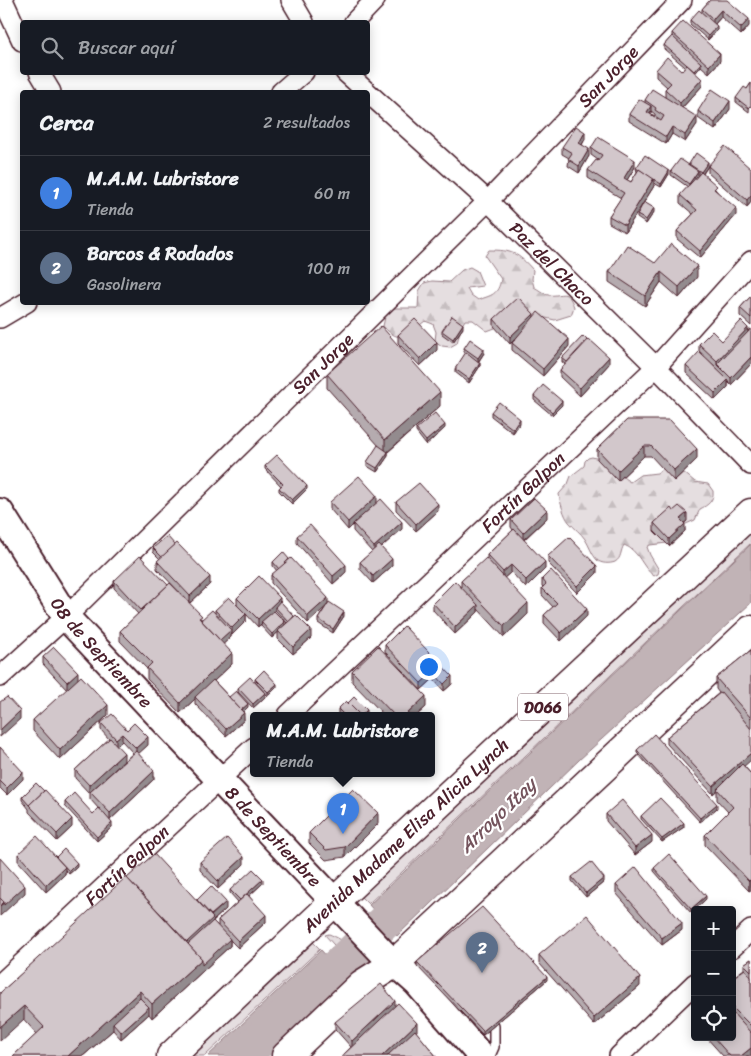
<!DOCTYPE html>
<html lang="es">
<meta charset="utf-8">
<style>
body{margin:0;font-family:Sriracha,sans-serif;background:#20242c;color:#f1f3f6}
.controls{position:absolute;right:15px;bottom:15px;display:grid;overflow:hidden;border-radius:5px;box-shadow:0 2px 12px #0003}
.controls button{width:45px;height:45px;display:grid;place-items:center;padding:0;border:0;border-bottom:1px solid #363941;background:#171b24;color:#f1f3f6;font:25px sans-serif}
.you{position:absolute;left:428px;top:666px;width:18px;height:18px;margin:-12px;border:4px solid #fff;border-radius:50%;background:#1a73e8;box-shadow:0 0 0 8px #1a73e833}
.badge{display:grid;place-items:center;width:32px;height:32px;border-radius:50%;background:#7c3aed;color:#fff;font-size:16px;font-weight:700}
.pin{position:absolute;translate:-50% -41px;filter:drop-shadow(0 1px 2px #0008)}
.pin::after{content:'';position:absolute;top:26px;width:18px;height:15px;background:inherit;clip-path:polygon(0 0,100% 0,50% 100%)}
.popup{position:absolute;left:250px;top:712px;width:185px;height:65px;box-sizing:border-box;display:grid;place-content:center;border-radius:5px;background:#171b24;filter:drop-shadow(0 1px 4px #0005);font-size:16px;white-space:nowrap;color:#9ea1a6}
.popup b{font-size:19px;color:#f1f3f6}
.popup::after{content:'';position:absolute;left:50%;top:100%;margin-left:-10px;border:10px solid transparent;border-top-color:#171b24}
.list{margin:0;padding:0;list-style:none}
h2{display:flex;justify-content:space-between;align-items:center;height:65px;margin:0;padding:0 20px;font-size:21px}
h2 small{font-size:16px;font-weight:400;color:#9ea1a6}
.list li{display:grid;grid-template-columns:32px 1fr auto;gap:15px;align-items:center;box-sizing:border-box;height:75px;padding:0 20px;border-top:1px solid #363941}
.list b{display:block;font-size:19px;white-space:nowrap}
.list p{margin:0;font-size:16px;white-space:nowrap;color:#9ea1a6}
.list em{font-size:16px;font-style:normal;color:#9ea1a6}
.icon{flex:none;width:28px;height:28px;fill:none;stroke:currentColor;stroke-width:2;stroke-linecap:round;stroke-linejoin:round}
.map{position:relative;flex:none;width:751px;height:1056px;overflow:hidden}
.search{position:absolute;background:#171b24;box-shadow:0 2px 12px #0003;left:20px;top:20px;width:350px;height:55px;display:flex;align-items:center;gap:12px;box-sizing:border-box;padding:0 18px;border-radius:5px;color:#9ea1a6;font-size:19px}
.panel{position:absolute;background:#171b24;box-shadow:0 2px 12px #0003;left:20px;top:90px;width:350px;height:215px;border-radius:5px}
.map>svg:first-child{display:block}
</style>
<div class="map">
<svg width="751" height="1056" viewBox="0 0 751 1056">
<defs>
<pattern id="forest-firs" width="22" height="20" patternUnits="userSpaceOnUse" patternTransform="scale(1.25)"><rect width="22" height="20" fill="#e5dee0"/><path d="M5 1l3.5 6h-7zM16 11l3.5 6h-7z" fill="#c6bec0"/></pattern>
</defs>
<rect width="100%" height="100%" fill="#fff"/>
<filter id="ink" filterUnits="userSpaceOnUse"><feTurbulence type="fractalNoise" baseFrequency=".02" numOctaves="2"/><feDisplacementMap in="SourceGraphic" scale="10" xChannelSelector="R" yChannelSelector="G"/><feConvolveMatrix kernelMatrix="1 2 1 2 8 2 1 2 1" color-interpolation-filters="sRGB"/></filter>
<g filter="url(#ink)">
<g fill="#e5dee0" stroke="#987e86">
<polygon points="751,525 751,543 368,904 360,896"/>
<path d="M329,934C342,939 375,958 359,973L325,935Z"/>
<polygon points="312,941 320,949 205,1056 189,1056"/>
</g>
<g fill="url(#forest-firs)" stroke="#987e86">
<path d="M489,250C512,250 518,253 533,270L532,279L534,287C538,289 544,294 548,295C562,297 567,287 574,307L571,315L555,320L546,318L505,315L495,328L487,331L473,320H465L461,327L457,343L450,347L442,346L435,341L436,332L433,324L425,321C408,334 401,346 383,326L386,313L393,308H418L419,291L424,283L432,281L449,282L462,270L470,267L477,271L483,286L467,288L471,295L478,300C492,295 498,295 501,279L485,256Z"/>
<path d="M592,457C611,461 615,473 630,482L640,475L657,473L668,465L676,466L695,482L708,484L713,491C714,501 708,505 700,509L695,520L686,524L682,522L667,543L650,545L647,547L650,555L659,570L658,574L654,576C642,568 639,550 624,545C620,551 622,558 615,562C610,564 601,564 597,560C592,555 589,545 585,539C581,533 574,528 569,522C564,516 560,502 559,494L568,484L571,476L584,466L585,461L588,458Z"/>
</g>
<g fill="#c1b3b6" stroke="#91787e">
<polygon points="751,544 751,603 579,760 397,936 369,905"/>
<polygon points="321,950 347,979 266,1056 208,1056"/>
</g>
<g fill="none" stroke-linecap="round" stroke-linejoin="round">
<polyline stroke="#c1b3b6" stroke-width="36" points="243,1056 420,888"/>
<g stroke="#4a1f2b" stroke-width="12">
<polyline id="lane" points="490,1056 494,1047 494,1026"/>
</g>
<g stroke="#4a1f2b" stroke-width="22">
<g id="street">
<polyline points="3,0 22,41"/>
<polyline points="291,0 304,22"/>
<polyline points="354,22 375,0"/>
<polyline points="39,72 51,92"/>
<path id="s1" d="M345,72L488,201L656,367L751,465"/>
<polyline points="281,92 304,72"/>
<polyline points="0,318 27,302"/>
<path id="s2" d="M0,677L66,617L488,201L682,0"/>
<path id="s3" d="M288,715L656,367L751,261"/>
<polyline points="732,948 751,930"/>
<path id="s4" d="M0,984L254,747"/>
<polyline points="619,1056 695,983"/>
</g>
</g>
<g stroke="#4a1f2b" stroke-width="30">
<g id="secondary">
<path id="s5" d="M0,512L66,617L382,952L417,983L481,1056"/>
</g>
</g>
<g stroke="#4a1f2b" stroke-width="31">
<g id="highway">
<path id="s6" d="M171,1056L366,872L751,513"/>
<polyline points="286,1056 362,984 394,964 751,630"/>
</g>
</g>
<use href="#lane" stroke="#fff" stroke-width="9"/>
<use href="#street" stroke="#fff" stroke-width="19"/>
<use href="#secondary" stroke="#fff" stroke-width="26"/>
<use href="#highway" stroke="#fff" stroke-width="28"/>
</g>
<g fill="#b5abaf" stroke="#4a1f2b" fill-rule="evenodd">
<polygon points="710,0 749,26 741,35 721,17 715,24 717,30 708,40 690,24 690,20 702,12 702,9"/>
<path d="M672,33L720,61L709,73L701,66L695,73L702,86L682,108L697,124L685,142L672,134L666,144L629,121V114L645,103V100L665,97V89L667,87L656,77V70L682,71L685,67L664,49V45L672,36ZM651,111L655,114V116L651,114Z"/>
<polygon points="751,83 749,112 736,102 736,98 747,89"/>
<polygon points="730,109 715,130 698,118 698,111"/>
<polygon points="585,139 582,145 589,156 579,173 568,166 569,158 562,154 562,147"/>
<polygon points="591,148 635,167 627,180 631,182 637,172 636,168 669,174 661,187 654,183 654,186 625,232 609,223 609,216 621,198 588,178 588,170 598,160 591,155"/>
<polygon points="689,164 708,166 703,174 736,215 700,258 677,239 677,231 693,214 680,203 680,195 688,187 671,175 671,171 689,165"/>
<polygon points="708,166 751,169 751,202 747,207 708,173"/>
<polygon points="654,212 646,224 637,218 637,215"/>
<polygon points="655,263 697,277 679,298 661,282 645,306 609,282 609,272"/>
<polygon points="751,296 751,326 740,316 740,308"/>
<polygon points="534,317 569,346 543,376 512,350 512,343 515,339 510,344 494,326 494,319"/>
<polygon points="463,328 453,342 442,334 442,331"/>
<polygon points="751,329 751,364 731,385 728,382 728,387 715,400 686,373 686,366 717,370 717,368 699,351 699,344 722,341 748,331"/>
<polygon points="398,335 437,350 420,366 398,343"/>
<polygon points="464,348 484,353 479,361 480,366 469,383 455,372 455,369 466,353 464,352"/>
<polygon points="562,358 609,364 580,396 560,377 560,370 565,364 562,362"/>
<polygon points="327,374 440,406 388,452 388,456 377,472 367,466 367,462 379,446 327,388"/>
<polygon points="534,396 562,405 552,415 534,400"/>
<polygon points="491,412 520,423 513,433 491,416"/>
<polygon points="627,420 697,459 674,481 651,456 644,456 618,481 597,459 597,449"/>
<polygon points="445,428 426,445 416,432 416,429"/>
<polygon points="265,466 307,489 292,504 279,491 279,488 281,486 265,469"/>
<polygon points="330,502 377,502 402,529 381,547 392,566 373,583 360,569 360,562 372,552 353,531 353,525 348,530 330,509"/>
<polygon points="396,502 438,511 416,531 396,510"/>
<polygon points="673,511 687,521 684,523 685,531 669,546 654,531 654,523"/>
<polygon points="547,518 524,540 545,569 526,588 511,572 504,578 528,614 504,637 478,609 478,612 455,634 433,610 433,603 461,588 461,581 487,559 487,555 513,530 511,527 511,520"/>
<polygon points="297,536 346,572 333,584 297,543"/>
<polygon points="153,548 210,584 190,603 157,569 157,561 160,559 153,552"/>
<polygon points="548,556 597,573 577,593 548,563"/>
<polygon points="273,562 328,604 344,616 333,633 318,623 318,619 326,606 308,623 271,583 271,575 277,571 273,566"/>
<polygon points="542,579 587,616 561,641 544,623 544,615 553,607 542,595 542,588 543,587 542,586"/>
<path d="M114,581L202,619L215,613V610L237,605V598L280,601L311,638L293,654L278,639V632L272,638L261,626V623L258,627L246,614V621L232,635L231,634V637L223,644L232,664L214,681L229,697L248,707L243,712L244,720L226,736L195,704V699L180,713L147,679V669L120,641V631L138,614L114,588ZM275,610L287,623L285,625L274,611Z"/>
<polygon points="404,626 452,684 444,691 433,679 421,690 385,652 385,645"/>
<polygon points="751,650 751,728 744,766 751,774 749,891 705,845 705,835 728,812 717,800 717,790 713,794 667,744 667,737 719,693 716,689 716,678"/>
<polygon points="43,657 78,679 108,715 60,760 33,731 33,720 67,690 43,664"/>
<polygon points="352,671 426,707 417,715 384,715 352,682"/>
<polygon points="255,679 277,687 268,696 255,682"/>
<polygon points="238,688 265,697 253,708 238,692"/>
<polygon points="348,703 367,714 366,715 338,715 338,709"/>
<polygon points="101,723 127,730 148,745 138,753 154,779 110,820 112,827 97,841 65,806 65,802 93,814 99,809 90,799 90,792 133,753 122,741 117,746 124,761 89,793 75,778 75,770 109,739 101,730"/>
<polygon points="0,747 23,779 7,795 0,788"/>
<polygon points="637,750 717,808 700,822 637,753"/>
<polygon points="340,773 352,773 346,779"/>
<polygon points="22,797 72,827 57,841 29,812 29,809 22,800"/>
<polygon points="606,814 652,842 635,855 606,821"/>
<polygon points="641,816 684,827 662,842 641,819"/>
<polygon points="378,824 345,857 326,860 309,843 309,833"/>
<polygon points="18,854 56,857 77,867 69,874 65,870 65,874 46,892 18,861"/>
<polygon points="200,862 244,864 218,889 200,870"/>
<polygon points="654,868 706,899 691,913 654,871"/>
<polygon points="572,877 604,882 586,897 572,881"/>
<polygon points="127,878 226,909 213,921 218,926 218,920 238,902 230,893 230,890 263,883 249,896 266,922 238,948 230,940 230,946 152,1018 149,1014 121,1039 113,1030 83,1056 13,1056 37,1034 0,993"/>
<polygon points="616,885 682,930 662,945 616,893"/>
<polygon points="539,955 640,986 594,1025 539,963"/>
<polygon points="751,959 751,1056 723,1056 706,1037 732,1037 732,978 744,969 744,964"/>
<polygon points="417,962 547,980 483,1035 417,966"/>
<polygon points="395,1006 417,1031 416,1032 436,1056 342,1056 351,1047 335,1029 335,1022"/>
</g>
<g fill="#938b8e" stroke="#4a1f2b">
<polygon points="721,10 721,17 713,26 713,19"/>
<polygon points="749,19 749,26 741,35 741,28"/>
<polygon points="717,26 717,30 708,40 708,36"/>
<polygon points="720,54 720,61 709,73 709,66"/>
<polygon points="701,63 701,66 694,75 694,71"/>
<polygon points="702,79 702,86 680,110 680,103"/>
<polygon points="730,101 730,109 715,130 715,123"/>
<polygon points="651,106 651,113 647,112"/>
<polygon points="697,117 697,124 685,142 685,135"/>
<polygon points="672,127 672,134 666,144 666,137"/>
<polygon points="585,132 585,139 579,150 579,143"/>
<polygon points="589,149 589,156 579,173 579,166"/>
<polygon points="635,160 635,167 624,185 624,178"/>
<polygon points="708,162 708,166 701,176 701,172"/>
<polygon points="669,171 669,174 661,187 661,184"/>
<polygon points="698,171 698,175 689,187 689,184"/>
<polygon points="654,178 654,186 625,232 625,225"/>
<polygon points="751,195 751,202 747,207 747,200"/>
<polygon points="654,208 654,212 646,224 646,220"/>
<polygon points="736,208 736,215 700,258 700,251"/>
<polygon points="697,266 697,277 679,298 679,287"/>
<polygon points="661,272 661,282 645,306 645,296"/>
<polygon points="534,314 534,321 510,344 510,337"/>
<polygon points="463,324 463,328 453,342 453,339"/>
<polygon points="748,328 748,335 717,365 717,361"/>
<polygon points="569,339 569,346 543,376 543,369"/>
<polygon points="437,342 437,350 420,366 420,359"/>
<polygon points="484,349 484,353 478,362 478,358"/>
<polygon points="609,357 609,364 580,396 580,388"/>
<polygon points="751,357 751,364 731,385 731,378"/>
<polygon points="480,363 480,366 469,383 469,379"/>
<polygon points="728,380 728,387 715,400 715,393"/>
<polygon points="440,392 440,406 385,454 385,440"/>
<polygon points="562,401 562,405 552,415 552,412"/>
<polygon points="520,419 520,423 513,433 513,429"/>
<polygon points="445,425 445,428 426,445 426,441"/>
<polygon points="644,446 644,456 618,481 618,471"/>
<polygon points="697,449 697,459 674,481 674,470"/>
<polygon points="388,452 388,456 377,472 377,468"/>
<polygon points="307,486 307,489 292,504 292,500"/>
<polygon points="377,496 377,503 353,524 353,525 348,530 348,522"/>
<polygon points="438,504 438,511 416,531 416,524"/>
<polygon points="547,510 547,518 523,540 523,533"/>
<polygon points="687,513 687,521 680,526 680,519"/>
<polygon points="402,522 402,529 374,554 374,547"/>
<polygon points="685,524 685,531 669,546 669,539"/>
<polygon points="392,559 392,566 373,583 373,576"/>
<polygon points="545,562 545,569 526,588 526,580"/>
<polygon points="346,565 346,572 333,584 333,576"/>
<polygon points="511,565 511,572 503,579 503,572"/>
<polygon points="597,566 597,573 577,593 577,586"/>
<polygon points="210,577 210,584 190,603 190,596"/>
<polygon points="280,598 280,605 275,607 275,610 258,627 258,619"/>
<polygon points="328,598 328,605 308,623 308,616"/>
<polygon points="528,603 528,614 504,637 504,626"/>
<polygon points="478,605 478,612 455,634 455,627"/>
<polygon points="587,609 587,616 561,641 561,633"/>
<polygon points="344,612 344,616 333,633 333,629"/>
<polygon points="246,614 246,621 232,635 232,628"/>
<polygon points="285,622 285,626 272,638 272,634"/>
<polygon points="231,630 231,637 218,649 218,641"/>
<polygon points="311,630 311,638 293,654 293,647"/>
<polygon points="232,653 232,664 196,698 195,697 195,699 180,713 180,703"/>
<polygon points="78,672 78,680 67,690 67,682"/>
<polygon points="433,672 433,679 421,690 421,683"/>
<polygon points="452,676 452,684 444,691 444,684"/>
<polygon points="277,684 277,687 268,696 268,692"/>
<polygon points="265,693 265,697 253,708 253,704"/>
<polygon points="426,696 426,707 417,715 406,715"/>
<polygon points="248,704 248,707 241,714 241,710"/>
<polygon points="108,705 108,715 60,760 60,750"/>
<polygon points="367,710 367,714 366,715 362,715"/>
<polygon points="20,711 20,719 0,737 0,730"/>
<polygon points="244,713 244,720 226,736 226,729"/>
<polygon points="122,734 122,741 116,747 116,739"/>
<polygon points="148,737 148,745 136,756 136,748"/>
<polygon points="124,753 124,761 89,793 89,785"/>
<polygon points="751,753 751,760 713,794 713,786"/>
<polygon points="154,771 154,779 110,820 110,813"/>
<polygon points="23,772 23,779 7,795 7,788"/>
<polygon points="349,773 352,773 346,779 346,775"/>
<polygon points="717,804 717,808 700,822 700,818"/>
<polygon points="378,813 378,824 345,857 345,847"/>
<polygon points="72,819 72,827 57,841 57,834"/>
<polygon points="112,823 112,827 97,841 97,837"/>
<polygon points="684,823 684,827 662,842 662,839"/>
<polygon points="652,835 652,842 635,855 635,848"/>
<polygon points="244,857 244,864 218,889 218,881"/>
<polygon points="77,863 77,867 69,874 69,871"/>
<polygon points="65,867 65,874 46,892 46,885"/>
<polygon points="604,878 604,882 586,897 586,893"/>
<polygon points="263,879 263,883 240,904 240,900"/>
<polygon points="751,879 751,890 749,891 749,881"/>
<polygon points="25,886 25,893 0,916 0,906"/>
<polygon points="706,896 706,899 691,913 691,909"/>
<polygon points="226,902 226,909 213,921 213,928 189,951 185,944 210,917"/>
<polygon points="266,915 266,922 238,948 238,941"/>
<polygon points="682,923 682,930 662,945 662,938"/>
<polygon points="230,939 230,946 152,1018 152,1004 202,959"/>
<polygon points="547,977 547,980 483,1035 483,1031"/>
<polygon points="640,978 640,986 594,1025 594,1018"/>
<polygon points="140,991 140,1005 113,1023 113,1030 83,1056 68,1056"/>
<polygon points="395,1001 395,1009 352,1049 352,1041"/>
<polygon points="24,1006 24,1019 0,1041 0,1027"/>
<polygon points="149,1007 149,1014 121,1039 121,1032"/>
<polygon points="417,1023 417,1031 389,1056 388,1055 388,1056 382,1056"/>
<polygon points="751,1048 751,1056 741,1056"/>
</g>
<g fill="#d2c7cb" stroke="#4a1f2b">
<polygon points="710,0 727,0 749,19 741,28 721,10 713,19 702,9"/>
<polygon points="699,10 717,26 708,36 690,20"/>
<polygon points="683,21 720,54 709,66 672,33"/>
<polygon points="672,36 701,63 694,71 664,45"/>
<polygon points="667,57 682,71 687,65 702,79 680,103 665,89 671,83 656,70"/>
<polygon points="751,83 751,106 749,108 736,98 744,87 747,89"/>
<polygon points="652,89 697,117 685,135 672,127 666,137 629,114 639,99 651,106 647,112 661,121 664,116 655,110 656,108 645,100"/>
<polygon points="712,89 730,101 715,123 698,111"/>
<polygon points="576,126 585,132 579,143 589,149 579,166 568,159 572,153 562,147"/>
<polygon points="598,137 635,160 624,178 631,182 639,169 654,178 625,225 609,216 624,193 588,170 596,160 598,161 602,155 591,148"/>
<polygon points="725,146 751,169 751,195 747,200 708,166"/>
<polygon points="696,153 708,162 701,172 689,164"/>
<polygon points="645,155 669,171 661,184 639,169 639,170 636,168"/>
<polygon points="680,159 698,171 689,184 671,171"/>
<polygon points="701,172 717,186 714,189 736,208 700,251 677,231 697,210 680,195"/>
<polygon points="644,202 654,208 646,220 637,215"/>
<polygon points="671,244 697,266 679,287 661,272 645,296 609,272 627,245 655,263"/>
<polygon points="751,296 751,318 740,308"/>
<polygon points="518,297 534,314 510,337 494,319"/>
<polygon points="538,312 569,339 543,369 512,343"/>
<polygon points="452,316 463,324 453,339 442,331"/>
<polygon points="415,319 437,342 420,359 398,335"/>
<polygon points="741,321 748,328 717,361 699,344 712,331 722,341"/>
<polygon points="381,326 440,392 385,440 327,374"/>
<polygon points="751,329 751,357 731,378 717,364"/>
<polygon points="583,336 587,340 567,362 562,358"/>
<polygon points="470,339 484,349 478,358 464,348"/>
<polygon points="589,339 609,357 580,388 560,370"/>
<polygon points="466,352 480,363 469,379 455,369"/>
<polygon points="699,352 728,380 715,393 686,366"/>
<polygon points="543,385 562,401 552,412 534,396"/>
<polygon points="499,402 520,419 513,429 491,412"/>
<polygon points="435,413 445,425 426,441 416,429"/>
<polygon points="627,420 670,420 697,449 674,470 651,446 644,446 618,471 597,449"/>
<polygon points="378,445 388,452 377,468 367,462"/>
<polygon points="277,455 307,486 292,500 279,488 283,484 265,466"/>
<polygon points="359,476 377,496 348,522 330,502"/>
<polygon points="419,483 438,504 416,524 396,502"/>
<polygon points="534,498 547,510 523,533 511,520"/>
<polygon points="381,499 402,522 374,547 353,524"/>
<polygon points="679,506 687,513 680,519 685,524 669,539 654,523 671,508 673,511"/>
<polygon points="310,525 346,565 333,576 297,536"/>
<polygon points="514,529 545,562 526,580 511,565 503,572 487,555"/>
<polygon points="167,536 175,545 162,557 153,548"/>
<polygon points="569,537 597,566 577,586 548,556"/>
<polygon points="177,543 210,577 190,596 157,561"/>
<polygon points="379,545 392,559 373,576 360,562"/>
<polygon points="283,552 289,559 279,569 273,562"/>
<polygon points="140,556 168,585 141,610 114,581"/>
<polygon points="291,558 328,598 308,616 271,575"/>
<polygon points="486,558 528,603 504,626 461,581"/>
<polygon points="551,570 587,609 561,633 544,615 557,603 542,588 546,584 542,579"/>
<polygon points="259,576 280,598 258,619 237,598"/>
<polygon points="455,581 478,605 455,627 433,603"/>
<polygon points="170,583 202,616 199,618 232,653 180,703 147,668 152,663 120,631"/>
<polygon points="229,597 246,614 232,628 215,610"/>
<polygon points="280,601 294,616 289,622 275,607"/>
<polygon points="329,602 344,612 333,629 318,619"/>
<polygon points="212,610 231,630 220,640 201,620"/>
<polygon points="274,611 285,622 272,634 261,622"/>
<polygon points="296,615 311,630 293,647 278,631"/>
<polygon points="404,626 452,676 444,684 433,672 421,683 385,645"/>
<polygon points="378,646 426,696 406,715 394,715 352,671"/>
<polygon points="54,647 78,672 67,682 43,657"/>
<polygon points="751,650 751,718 716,678"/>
<polygon points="264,670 277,684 268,692 255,679"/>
<polygon points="81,676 108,705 60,750 33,720"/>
<polygon points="250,677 265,693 253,704 238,688"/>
<polygon points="213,680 244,713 226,729 195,697"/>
<polygon points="236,691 248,704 241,710 229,697"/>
<polygon points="721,692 751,729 751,753 713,786 667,737"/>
<polygon points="7,697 20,711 0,730 0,702"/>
<polygon points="354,697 367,710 362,715 360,715 348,703"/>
<polygon points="346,701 360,715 344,715 338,709"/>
<polygon points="112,714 127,730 134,723 148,737 136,748 122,734 116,739 101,723"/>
<polygon points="654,734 717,804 700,818 637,750"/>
<polygon points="110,738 124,753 89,785 75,770"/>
<polygon points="0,747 23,772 7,788 0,781"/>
<polygon points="136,751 154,771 110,813 90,792"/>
<polygon points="742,764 751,774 751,879 749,881 705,835 733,807 717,789"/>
<polygon points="36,783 44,791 29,805 22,797"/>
<polygon points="353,789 378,813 345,847 326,850 309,833"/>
<polygon points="45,790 72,819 57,834 29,805"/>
<polygon points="74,793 93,814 99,808 112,823 97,837 65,802"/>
<polygon points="660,798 684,823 662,839 641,816"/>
<polygon points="622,800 652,835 635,848 606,814"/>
<polygon points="37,836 65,867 46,885 18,854"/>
<polygon points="227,838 244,857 218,881 200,862"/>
<polygon points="64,849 77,863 69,871 56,857"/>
<polygon points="154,854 213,918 187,942 127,878"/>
<polygon points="669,854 706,896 691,909 654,868"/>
<polygon points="0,858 25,886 4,905 4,902 0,898"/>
<polygon points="591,862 604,878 586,893 572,877"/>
<polygon points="636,867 682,923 662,938 616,885"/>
<polygon points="253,869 263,879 240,900 230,890"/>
<polygon points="126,877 202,959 152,1004 140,991 68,1056 13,1056 44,1027 24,1006 0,1027 0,993"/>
<polygon points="211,886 226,902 211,915 197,900"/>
<polygon points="247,894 266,915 238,941 218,920"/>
<polygon points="0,898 4,902 0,906"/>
<polygon points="482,907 547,977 483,1031 417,962"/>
<polygon points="587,915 640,978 594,1018 539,955"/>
<polygon points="213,921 230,939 202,965 202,959 188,944"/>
<polygon points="751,959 751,971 744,964"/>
<polygon points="745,969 751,977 751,1026 732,1007 732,978"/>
<polygon points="381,984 395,1001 352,1041 335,1022"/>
<polygon points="140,998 149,1007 121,1032 113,1023"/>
<polygon points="398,1003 417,1023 382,1056 342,1056"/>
<polygon points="732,1012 751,1033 751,1048 741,1056 730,1056 713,1037 732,1037"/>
<polygon points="415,1030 436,1056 389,1056 388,1055"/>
</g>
</g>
<g text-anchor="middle" stroke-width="4.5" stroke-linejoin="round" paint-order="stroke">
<rect fill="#fff" stroke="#80626b" stroke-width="1" x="518" y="693.5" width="50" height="27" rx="4"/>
<g font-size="16" font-weight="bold" fill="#4a1f2b">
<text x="543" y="713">D066</text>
</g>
<g font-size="18" fill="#4a1f2b" stroke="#fff">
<text dy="6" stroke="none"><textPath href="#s2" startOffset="855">San Jorge</textPath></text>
<text dy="6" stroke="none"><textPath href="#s1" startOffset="282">Paz del Chaco</textPath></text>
<text dy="6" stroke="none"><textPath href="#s2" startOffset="450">San Jorge</textPath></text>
<text dy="6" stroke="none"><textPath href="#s3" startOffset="324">Fortín Galpon</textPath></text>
<text dy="6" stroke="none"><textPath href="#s5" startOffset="174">08 de Septiembre</textPath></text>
<text dy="6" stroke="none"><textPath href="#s6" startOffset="322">Avenida Madame Elisa Alicia Lynch</textPath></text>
<text dy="6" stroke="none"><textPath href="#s5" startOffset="426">8 de Septiembre</textPath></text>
<text dy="6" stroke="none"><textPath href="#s4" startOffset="174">Fortín Galpon</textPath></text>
</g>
<g font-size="19" font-style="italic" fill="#74535c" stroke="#fff">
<text transform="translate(497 815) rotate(-44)" y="7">Arroyo Itay</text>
</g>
</g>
</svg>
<div class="controls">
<button>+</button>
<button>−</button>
<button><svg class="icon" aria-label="locate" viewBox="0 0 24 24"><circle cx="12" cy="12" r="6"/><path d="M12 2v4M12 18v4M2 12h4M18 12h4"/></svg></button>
</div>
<div class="you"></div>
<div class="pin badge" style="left:343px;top:834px;background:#3f7fe0">1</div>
<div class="popup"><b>M.A.M. Lubristore</b>Tienda</div>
<div class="pin badge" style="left:482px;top:973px;background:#5c6f8a">2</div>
<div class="search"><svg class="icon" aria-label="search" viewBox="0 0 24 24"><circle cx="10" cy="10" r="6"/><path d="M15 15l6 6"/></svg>Buscar aquí</div>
<section class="panel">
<h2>Cerca<small>2 resultados</small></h2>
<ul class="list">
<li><span class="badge" style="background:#3f7fe0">1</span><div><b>M.A.M. Lubristore</b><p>Tienda</p></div><em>60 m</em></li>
<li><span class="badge" style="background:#5c6f8a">2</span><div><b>Barcos &amp; Rodados</b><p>Gasolinera</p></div><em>100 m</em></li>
</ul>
</section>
</div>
